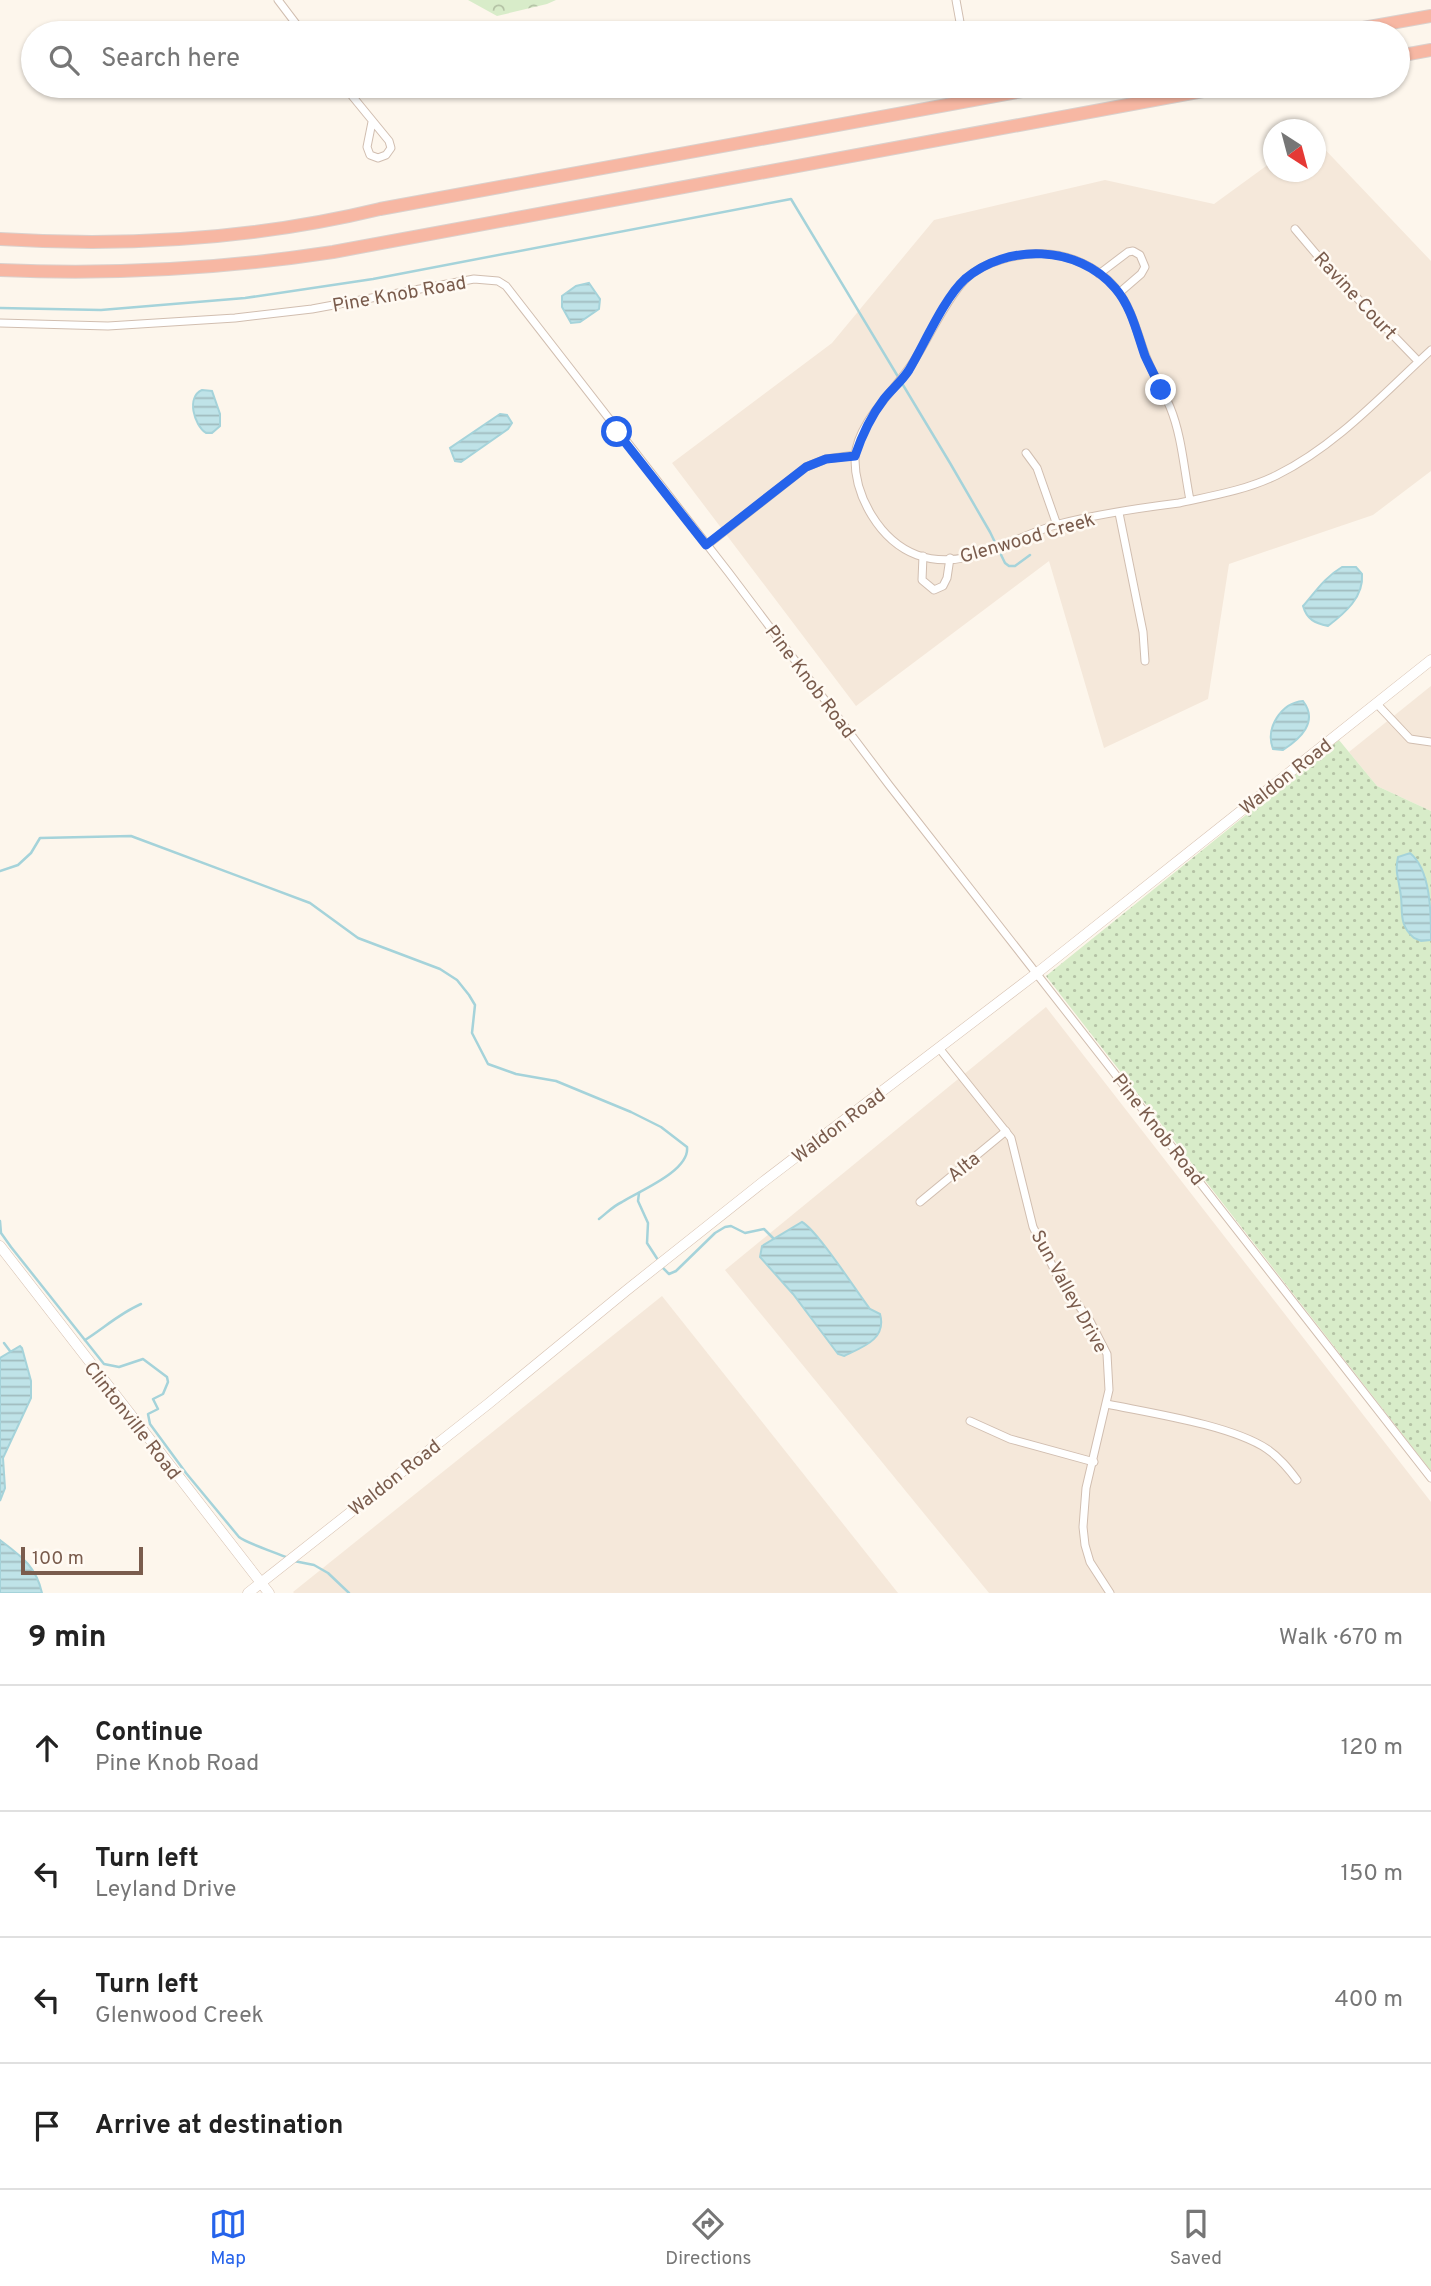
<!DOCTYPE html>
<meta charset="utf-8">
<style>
body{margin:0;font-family:Overpass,sans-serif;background:#f6f6f6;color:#222}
.compass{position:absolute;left:1263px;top:119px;width:63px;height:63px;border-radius:50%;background:#fff;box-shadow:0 2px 5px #0004;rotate:144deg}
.scale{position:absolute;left:21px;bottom:18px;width:122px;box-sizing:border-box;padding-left:7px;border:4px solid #7a5c4d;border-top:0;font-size:19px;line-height:24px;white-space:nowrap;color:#7a5c4d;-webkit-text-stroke:5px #fffaf3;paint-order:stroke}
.stop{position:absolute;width:21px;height:21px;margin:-16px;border:5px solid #2563eb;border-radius:50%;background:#fff}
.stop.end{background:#2563eb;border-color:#fff;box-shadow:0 2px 7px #0008}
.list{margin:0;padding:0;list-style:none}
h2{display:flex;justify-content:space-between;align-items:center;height:91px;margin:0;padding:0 28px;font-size:30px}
h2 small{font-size:23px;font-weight:400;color:#767676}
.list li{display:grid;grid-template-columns:46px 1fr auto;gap:21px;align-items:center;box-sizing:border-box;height:126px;padding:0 28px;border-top:2px solid #e0e0e0}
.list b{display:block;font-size:26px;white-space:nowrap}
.list p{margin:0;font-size:23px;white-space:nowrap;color:#767676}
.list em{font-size:23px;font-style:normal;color:#767676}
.icon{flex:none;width:38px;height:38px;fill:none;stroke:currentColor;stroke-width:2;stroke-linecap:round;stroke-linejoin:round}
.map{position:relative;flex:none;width:1431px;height:1593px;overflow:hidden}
.search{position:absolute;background:#fff;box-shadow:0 2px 5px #0004;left:21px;right:21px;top:21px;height:77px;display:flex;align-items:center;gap:18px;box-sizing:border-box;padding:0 24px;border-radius:38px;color:#767676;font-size:26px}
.sheet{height:595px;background:#fff}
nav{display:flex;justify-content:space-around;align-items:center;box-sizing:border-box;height:98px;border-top:2px solid #e0e0e0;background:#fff;font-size:19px;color:#767676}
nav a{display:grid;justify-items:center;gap:4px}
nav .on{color:#2563eb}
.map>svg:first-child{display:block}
</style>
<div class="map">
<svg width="1431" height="1593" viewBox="0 0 1431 1593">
<defs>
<pattern id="grass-dots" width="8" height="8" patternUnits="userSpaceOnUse" patternTransform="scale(1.75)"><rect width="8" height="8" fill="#d8ecc9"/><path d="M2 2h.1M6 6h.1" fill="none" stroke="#b4c2a5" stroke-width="1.8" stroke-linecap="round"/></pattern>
<pattern id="forest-crowns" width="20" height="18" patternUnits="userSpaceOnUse" patternTransform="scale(1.75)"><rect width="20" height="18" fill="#d8ecc9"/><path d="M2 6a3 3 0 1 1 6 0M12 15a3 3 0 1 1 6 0" fill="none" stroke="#b4c2a5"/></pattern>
<pattern id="water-rules" width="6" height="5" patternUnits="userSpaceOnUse" patternTransform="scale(1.75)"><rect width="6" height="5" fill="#bfe3e8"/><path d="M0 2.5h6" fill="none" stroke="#a0bbbe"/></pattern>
</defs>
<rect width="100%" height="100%" fill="#fdf6ec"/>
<g fill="#f5e8da">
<polygon points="1316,140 1431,261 1431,471 1373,515 1229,564 1208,699 1104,748 1049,561 856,706 672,463 832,343 934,220 1105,180 1214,204 1273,161 1274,172 1316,172"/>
<polygon points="1431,686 1431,811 1377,786 1349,752"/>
<polygon points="1046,1007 1431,1502 1431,1593 989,1593 725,1270"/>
<polygon points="662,1296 898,1593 294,1593 293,1592"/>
</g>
<polygon fill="url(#grass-dots)" points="1339,740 1377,786 1431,811 1431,1471 1046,976"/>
<polygon fill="url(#forest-crowns)" points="468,0 556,0 547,4 497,16"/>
<g fill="url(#water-rules)" stroke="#a5d3da" stroke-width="2">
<polygon points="589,283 600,299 599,309 580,322 571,323 562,307 562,296 576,286"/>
<path d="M202,390L212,391L220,414V426L212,433H206C194,425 186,397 202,390Z"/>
<polygon points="500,414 507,415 512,423 508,429 461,462 455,461 450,448"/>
<path d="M1342,567H1356L1362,574C1364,597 1345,613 1328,626C1315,623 1307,620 1303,606C1316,591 1325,577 1342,567Z"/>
<path d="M1303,701C1319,722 1300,739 1283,750L1273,749C1265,728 1281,703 1303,701Z"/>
<path d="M1410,853C1431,870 1431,913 1431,940L1421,941L1414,938C1397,924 1404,909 1400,890C1398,877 1395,871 1398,857Z"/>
<path d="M802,1222C817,1230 857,1292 870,1309L880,1314C887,1339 863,1347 844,1356L838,1354L793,1294L760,1257L762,1246Z"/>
<polygon points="20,1346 22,1348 31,1381 31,1398 3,1458 5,1488 0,1501 0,1358"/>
<path d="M0,1540C21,1556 36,1566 42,1593H0Z"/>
</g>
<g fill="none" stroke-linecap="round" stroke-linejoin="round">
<g stroke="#a5d3da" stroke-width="2.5">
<polyline points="0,308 101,310 245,298 373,279 791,199 950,463 990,532 1005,563 1009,566 1015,566 1030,555"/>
<path d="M0,871L18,865L31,853L40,838L131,836L310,903L358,938L440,969L457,980L469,995L475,1005L472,1033L488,1064L516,1074L556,1081L631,1112L661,1127L687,1147C690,1171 639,1191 622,1202C613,1206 607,1213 599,1219"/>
<polyline points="639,1193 638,1201 648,1223 647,1243 658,1260"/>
<path d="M0,1221L1,1233L11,1247L104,1364L119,1367L143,1359L167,1377L168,1382L163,1394L153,1399L158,1409L148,1414L150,1424L186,1473L239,1537C246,1543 277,1553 288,1558"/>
<polyline points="661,1266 669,1274 676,1271 715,1233 725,1227 731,1226 745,1233 764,1229 773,1238"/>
<path d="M85,1340C104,1328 120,1313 141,1304"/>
<polyline points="4,1343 10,1351"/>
<polyline points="294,1561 314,1565 328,1573 349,1593"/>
</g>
<g stroke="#d1beb0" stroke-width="9">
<g id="street">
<polyline points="278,0 303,33"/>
<polyline points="956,0 962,33"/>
<polyline points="1047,33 1075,27"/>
<polyline points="344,86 389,141 391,148 386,155 378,158 370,155 367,147 372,122"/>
<polyline points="1295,229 1328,268 1418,361"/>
<polyline points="1099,274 1128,252 1133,251 1140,255 1145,267 1141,274 1119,293"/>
<polyline points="0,323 108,326 235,318 312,309 474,279 498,281 506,286 729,573 889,785 1431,1478"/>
<polyline points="1026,453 1037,468 1057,525"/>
<path d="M1190,500C1184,470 1182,436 1170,407C1163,391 1154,376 1147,359C1139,340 1135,318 1124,300C1105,268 1066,250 1029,254C1006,257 979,264 963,282C943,305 931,334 915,359C898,388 857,421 855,457C854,496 880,541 917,555C967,573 1013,536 1059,524C1098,514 1139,508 1179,503C1211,496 1247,490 1277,475C1336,446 1383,394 1431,350"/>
<polyline points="1119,513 1143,632 1145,661"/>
<polyline points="707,545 806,467 826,459 855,455"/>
<polyline points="923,556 922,580 934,590 943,586 947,578 950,558"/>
<polyline points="1377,704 1410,739 1431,742"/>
<polyline points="939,1048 1011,1138 1033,1227 1059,1279 1090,1321 1107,1354 1109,1390 1086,1488 1083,1527 1085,1545 1090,1562 1110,1593"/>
<polyline points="920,1202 1006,1131"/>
<path d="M1107,1404C1150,1413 1231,1425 1267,1449C1280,1458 1288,1468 1297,1480"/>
<polyline points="970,1421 1010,1439 1094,1462"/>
</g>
</g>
<g stroke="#d6c0b0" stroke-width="11">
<g id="secondary">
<polyline points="0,1246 269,1593"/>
<polyline points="248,1593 488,1404 627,1290 763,1182 1037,973 1431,660"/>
</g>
</g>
<g stroke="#dad1cd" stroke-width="14">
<g id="highway">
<polyline points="1335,33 1431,16"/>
<polyline points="1398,56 1431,50"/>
<path d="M0,239C128,247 256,239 380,209L1050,86"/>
<path d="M0,270C112,275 222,269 333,252L1230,86"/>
</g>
</g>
<use href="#street" stroke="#fff" stroke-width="7"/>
<use href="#secondary" stroke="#fff" stroke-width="10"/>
<use href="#highway" stroke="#f7b7a3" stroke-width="12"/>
</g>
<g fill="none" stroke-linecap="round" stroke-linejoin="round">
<path stroke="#2563eb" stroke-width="9" d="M617,432L706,545L806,467L826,459L855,456C862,435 871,416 884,399C892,389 902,381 909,370C924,345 944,298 965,279C1007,243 1078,245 1115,288C1131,306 1137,333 1145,356C1150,367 1156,378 1161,390"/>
</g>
<g text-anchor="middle" stroke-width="5" stroke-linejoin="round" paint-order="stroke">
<g font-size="19" fill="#7a5c4d" stroke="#fffaf3">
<text transform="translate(399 293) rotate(-10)" y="7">Pine Knob Road</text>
<text transform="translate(1356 295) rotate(47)" y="7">Ravine Court</text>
<text transform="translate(1027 537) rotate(-16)" y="7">Glenwood Creek</text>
<text transform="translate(811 681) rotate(53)" y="7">Pine Knob Road</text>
<text transform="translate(1285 776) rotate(-38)" y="7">Waldon Road</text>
<text transform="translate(838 1125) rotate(-37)" y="7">Waldon Road</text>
<text transform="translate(1159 1129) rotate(52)" y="7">Pine Knob Road</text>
<text transform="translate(963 1166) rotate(-39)" y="7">Alta</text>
<text transform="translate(1070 1291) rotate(61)" y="7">Sun Valley Drive</text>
<text transform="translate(133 1420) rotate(52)" y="7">Clintonville Road</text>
<text transform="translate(394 1477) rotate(-38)" y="7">Waldon Road</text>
</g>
</g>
</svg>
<svg class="compass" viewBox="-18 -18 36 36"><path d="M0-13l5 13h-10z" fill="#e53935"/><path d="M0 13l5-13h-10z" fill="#767676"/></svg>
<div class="scale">100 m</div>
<div class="stop" style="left:617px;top:432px"></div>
<div class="stop end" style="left:1161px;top:390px"></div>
<div class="search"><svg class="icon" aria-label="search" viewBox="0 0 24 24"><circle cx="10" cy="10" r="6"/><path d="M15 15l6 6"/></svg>Search here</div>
</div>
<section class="sheet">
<h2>9 min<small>Walk · 670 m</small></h2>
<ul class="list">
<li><svg class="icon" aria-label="ahead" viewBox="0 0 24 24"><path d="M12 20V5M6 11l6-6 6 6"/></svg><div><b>Continue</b><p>Pine Knob Road</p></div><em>120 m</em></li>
<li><svg class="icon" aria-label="left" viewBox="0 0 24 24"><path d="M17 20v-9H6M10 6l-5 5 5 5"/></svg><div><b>Turn left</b><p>Leyland Drive</p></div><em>150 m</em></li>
<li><svg class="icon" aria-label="left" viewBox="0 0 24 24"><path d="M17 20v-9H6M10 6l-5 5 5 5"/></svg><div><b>Turn left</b><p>Glenwood Creek</p></div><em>400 m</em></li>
<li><svg class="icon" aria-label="arrive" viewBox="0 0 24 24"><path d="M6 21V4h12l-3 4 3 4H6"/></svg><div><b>Arrive at destination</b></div></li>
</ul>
</section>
<nav>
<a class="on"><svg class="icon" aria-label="map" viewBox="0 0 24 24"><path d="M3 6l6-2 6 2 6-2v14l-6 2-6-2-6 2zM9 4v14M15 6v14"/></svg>Map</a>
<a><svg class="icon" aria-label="directions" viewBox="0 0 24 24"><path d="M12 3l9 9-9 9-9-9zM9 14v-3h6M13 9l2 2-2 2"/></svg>Directions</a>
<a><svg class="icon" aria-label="saved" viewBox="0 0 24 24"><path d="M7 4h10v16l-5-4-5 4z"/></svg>Saved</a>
</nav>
